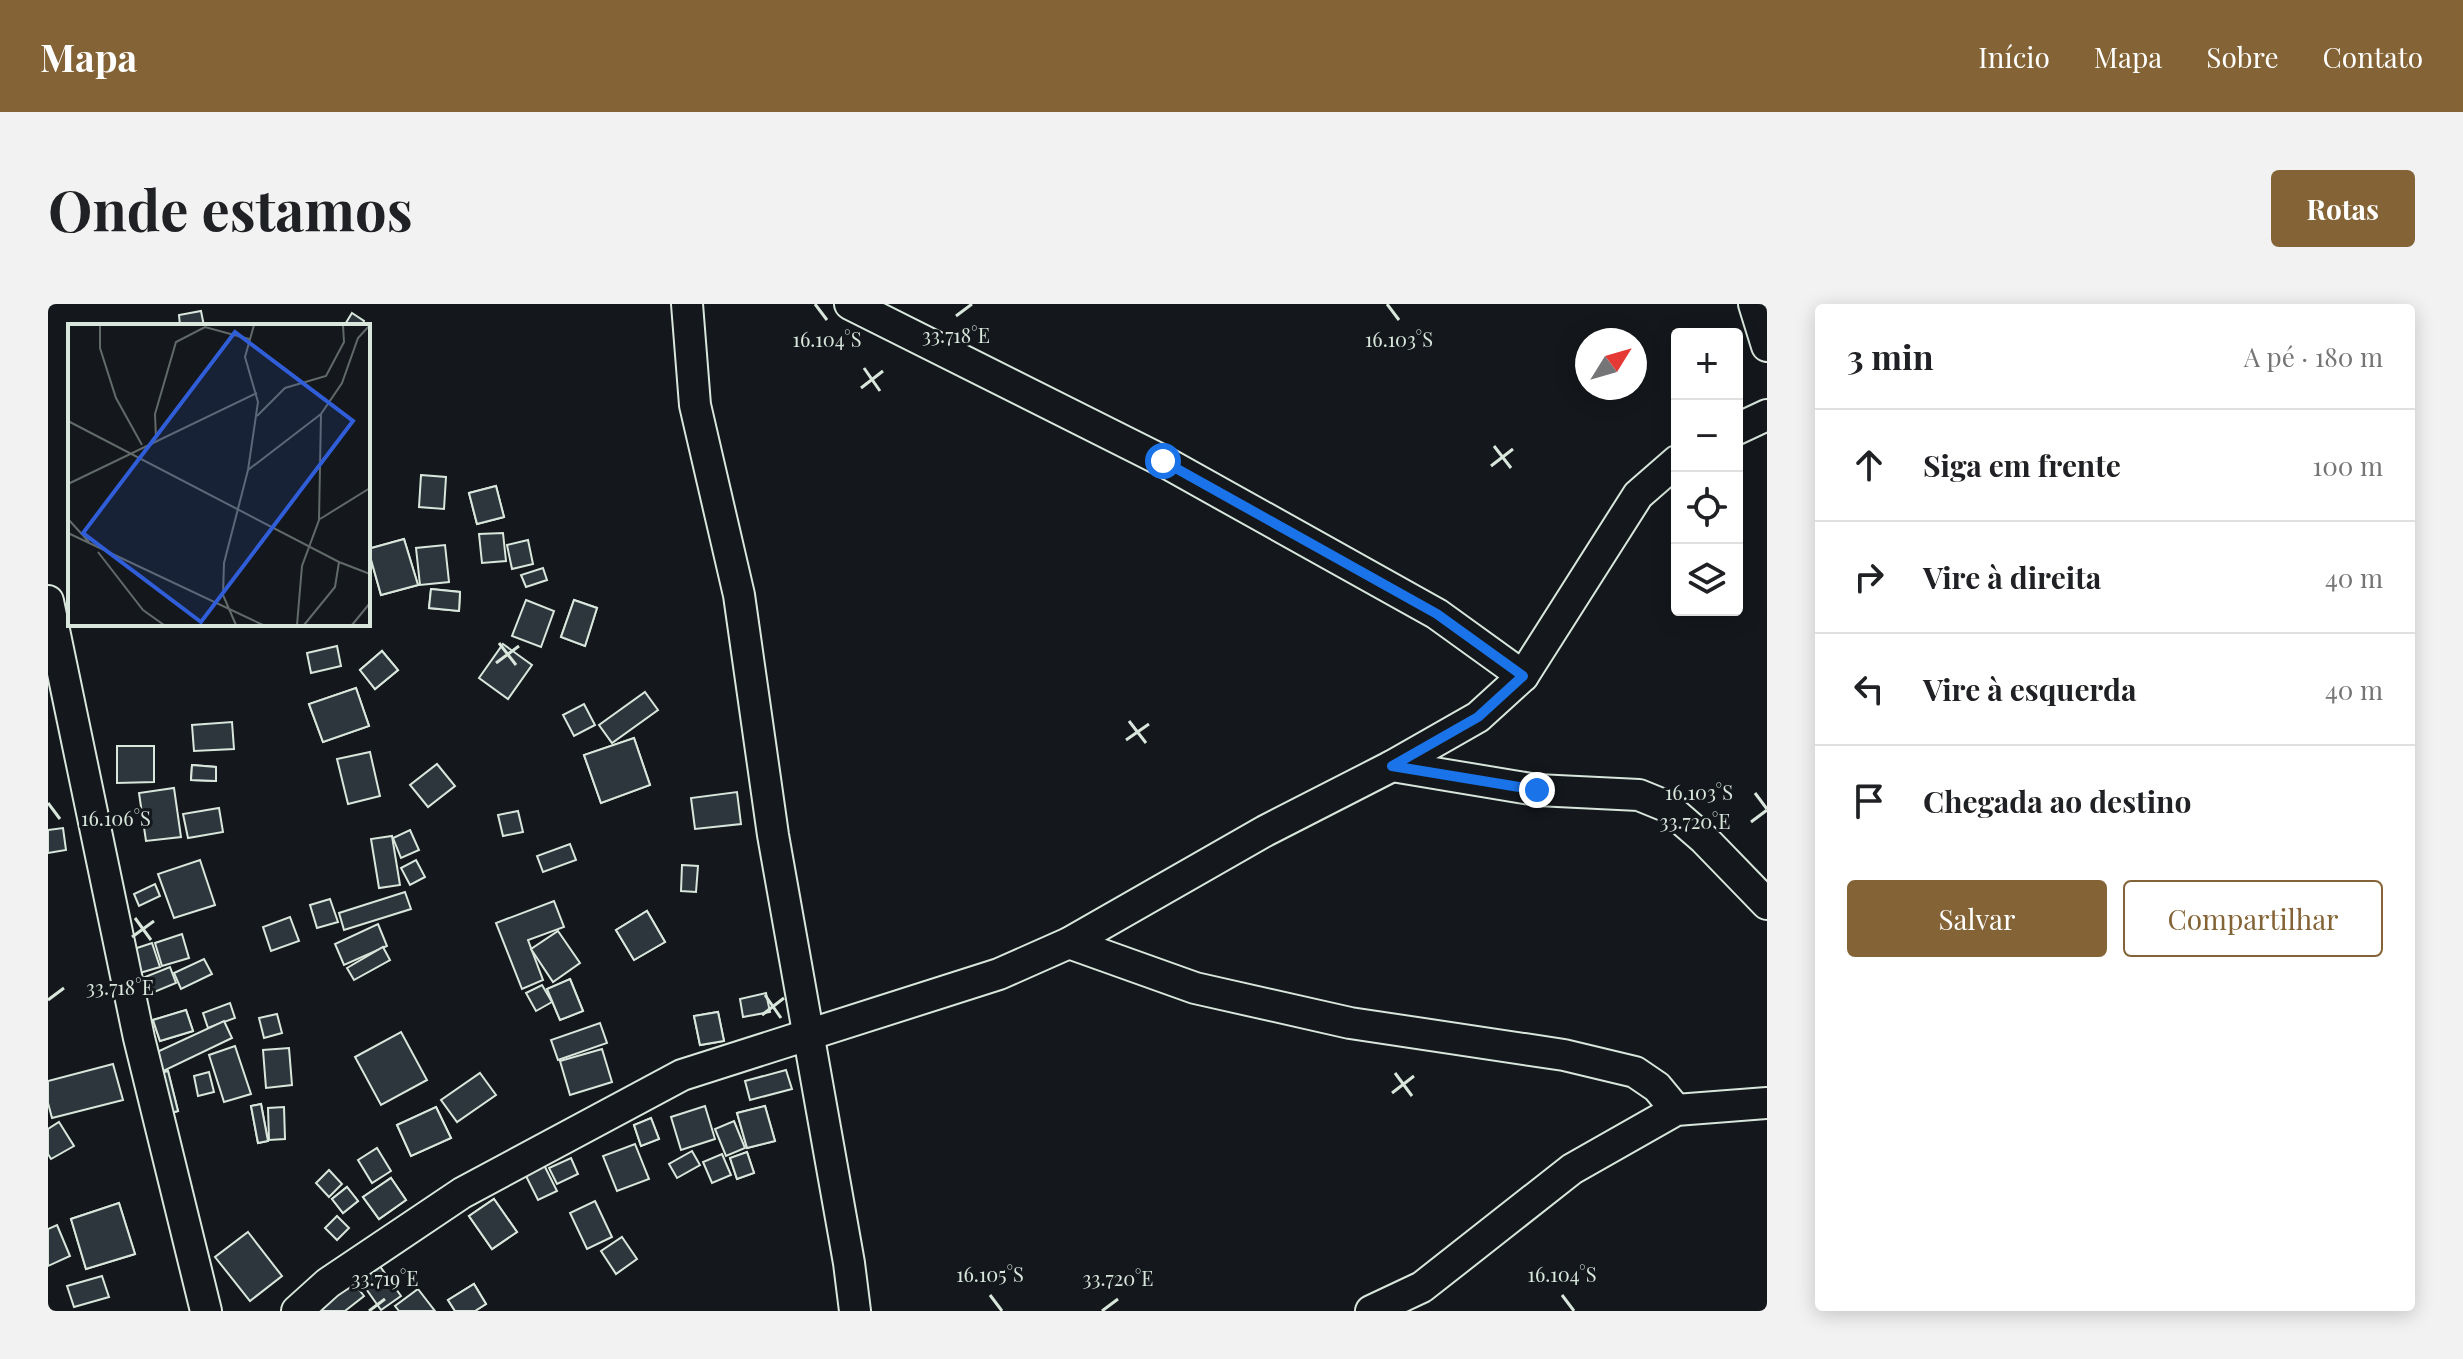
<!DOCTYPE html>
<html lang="pt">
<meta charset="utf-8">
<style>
body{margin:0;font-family:"Playfair Display",serif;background:#f2f2f2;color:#202124}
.controls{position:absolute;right:24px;top:24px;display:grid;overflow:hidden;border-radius:8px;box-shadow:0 4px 20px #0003}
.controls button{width:72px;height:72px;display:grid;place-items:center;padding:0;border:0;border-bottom:2px solid #e0e0e0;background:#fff;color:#202124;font:40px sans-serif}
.compass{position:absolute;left:1527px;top:24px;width:72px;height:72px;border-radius:50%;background:#fff;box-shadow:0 4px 20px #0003;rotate:53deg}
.stop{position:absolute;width:24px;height:24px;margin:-18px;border:6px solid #1a73e8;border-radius:50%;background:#fff}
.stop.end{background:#1a73e8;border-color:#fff;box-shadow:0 2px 8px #0008}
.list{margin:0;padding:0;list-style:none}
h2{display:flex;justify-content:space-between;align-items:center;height:104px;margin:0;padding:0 32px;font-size:34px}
h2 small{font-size:26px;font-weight:400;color:#757577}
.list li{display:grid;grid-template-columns:52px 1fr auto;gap:24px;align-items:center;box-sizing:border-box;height:112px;padding:0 32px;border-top:2px solid #e0e0e0}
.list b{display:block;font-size:30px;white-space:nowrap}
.list em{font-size:26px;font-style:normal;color:#757577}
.actions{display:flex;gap:16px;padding:24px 32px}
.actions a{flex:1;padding:18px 0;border:2px solid #846436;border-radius:8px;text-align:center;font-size:28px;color:#846436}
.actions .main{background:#846436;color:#fff}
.icon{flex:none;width:44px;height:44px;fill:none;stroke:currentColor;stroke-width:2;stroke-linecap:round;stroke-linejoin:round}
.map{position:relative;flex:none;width:1719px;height:1007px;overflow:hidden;border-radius:8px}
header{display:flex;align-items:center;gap:48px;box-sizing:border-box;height:112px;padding:0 40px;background:#846436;color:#fff}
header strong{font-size:38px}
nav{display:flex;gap:44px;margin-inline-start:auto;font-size:28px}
.intro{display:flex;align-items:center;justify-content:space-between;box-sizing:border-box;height:192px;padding:0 48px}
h1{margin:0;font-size:56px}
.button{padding:20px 36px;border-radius:8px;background:#846436;color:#fff;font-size:28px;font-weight:700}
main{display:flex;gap:48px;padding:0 48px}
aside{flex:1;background:#fff;border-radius:8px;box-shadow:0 4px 20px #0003}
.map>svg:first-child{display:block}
</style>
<header>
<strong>Mapa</strong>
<nav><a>Início</a><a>Mapa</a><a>Sobre</a><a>Contato</a></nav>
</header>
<div class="intro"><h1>Onde estamos</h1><a class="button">Rotas</a></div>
<main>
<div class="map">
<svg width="1719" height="1007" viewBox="0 0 1719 1007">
<rect width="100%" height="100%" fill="#14181c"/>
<g fill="#2c363c" stroke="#d8e6dc" stroke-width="2">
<polygon points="153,7 156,22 132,22 131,11"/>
<polygon points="304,9 316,17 314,22 296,22"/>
<polygon points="373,171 398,173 396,205 371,203"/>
<polygon points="448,182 456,213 429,220 421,189"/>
<polygon points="448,182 456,213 429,220 421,189"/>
<polygon points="455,229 458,257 434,259 431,230"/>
<polygon points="356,235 370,281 333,291 320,245"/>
<polygon points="356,235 370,281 333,291 320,245"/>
<polygon points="480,236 485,260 464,265 459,241"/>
<polygon points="397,241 401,278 372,281 368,244"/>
<polygon points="495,264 499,276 478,283 473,271"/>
<polygon points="383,285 412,288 411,307 381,304"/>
<polygon points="383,285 412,288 411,307 381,304"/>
<polygon points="478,296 506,307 493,343 464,332"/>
<polygon points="526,296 549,304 537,342 513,333"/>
<polygon points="526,296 549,304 537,342 513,333"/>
<polygon points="455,340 484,361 460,395 431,374"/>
<polygon points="289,342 293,362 263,369 259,349"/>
<polygon points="334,347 350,366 327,385 312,366"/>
<polygon points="334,347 350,366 327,385 312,366"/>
<polygon points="308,384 321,422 275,438 261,400"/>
<polygon points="308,384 321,422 275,438 261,400"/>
<polygon points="597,388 610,406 564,439 551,421"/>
<polygon points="536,400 547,421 526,432 515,411"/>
<polygon points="184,418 186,445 146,447 144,421"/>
<polygon points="586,434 602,481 553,499 536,451"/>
<polygon points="586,434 602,481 553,499 536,451"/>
<polygon points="69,442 106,442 106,478 69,479"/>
<polygon points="322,448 332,492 300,500 289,455"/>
<polygon points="389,460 407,482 380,503 362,481"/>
<polygon points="144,461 168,463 168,477 143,476"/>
<polygon points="144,461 168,463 168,477 143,476"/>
<polygon points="126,484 133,533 98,537 91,489"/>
<polygon points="689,488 693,520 647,525 643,494"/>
<polygon points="171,504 175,528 140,534 135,510"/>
<polygon points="470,507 475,528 455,532 450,511"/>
<polygon points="15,524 18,546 0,549 0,526"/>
<polygon points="362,526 371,546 353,554 345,534"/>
<polygon points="344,532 352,581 331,584 323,535"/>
<polygon points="522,540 528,556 495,568 489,552"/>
<polygon points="152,556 167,601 126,614 110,570"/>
<polygon points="368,556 377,573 362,581 353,564"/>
<polygon points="634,561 650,562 648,588 633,587"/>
<polygon points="107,580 112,592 91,602 86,590"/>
<polygon points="357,588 363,605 296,626 291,609"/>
<polygon points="282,595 290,618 269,624 262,601"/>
<polygon points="506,597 516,623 480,636 495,676 474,685 448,619"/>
<polygon points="599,607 617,638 586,656 568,626"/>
<polygon points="599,607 617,638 586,656 568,626"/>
<polygon points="242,613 251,637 223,647 215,623"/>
<polygon points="330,620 339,642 296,661 287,640"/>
<polygon points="510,627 532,659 505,678 483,645"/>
<polygon points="134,630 141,654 114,662 107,639"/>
<polygon points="104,639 112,663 85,671 77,648"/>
<polygon points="335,643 342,656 306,676 299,664"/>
<polygon points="156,655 164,670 133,685 126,669"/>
<polygon points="122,663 128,679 99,691 92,675"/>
<polygon points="522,675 535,707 512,716 499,685"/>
<polygon points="522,675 535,707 512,716 499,685"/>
<polygon points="494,681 504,698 488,707 478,689"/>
<polygon points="718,689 722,708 695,713 692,695"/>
<polygon points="182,699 187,714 160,724 155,709"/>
<polygon points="138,706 145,727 112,737 105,716"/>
<polygon points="138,706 145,727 112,737 105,716"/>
<polygon points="670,708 676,737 652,741 646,712"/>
<polygon points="670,708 676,737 652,741 646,712"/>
<polygon points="229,710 234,729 216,734 211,714"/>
<polygon points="176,717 184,734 105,772 96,754"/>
<polygon points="552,719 559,739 510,756 503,736"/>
<polygon points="353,728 379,776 333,801 307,753"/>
<polygon points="187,742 203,790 176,798 161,751"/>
<polygon points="241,744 244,781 218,784 215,746"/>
<polygon points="554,745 564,778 522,791 512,757"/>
<polygon points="65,760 75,796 4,814 0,799 0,777"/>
<polygon points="738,766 744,785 702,796 697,777"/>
<polygon points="120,767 130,807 112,812 101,772"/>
<polygon points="120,767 130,807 112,812 101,772"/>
<polygon points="161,768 166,788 150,792 146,772"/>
<polygon points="432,769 448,791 409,818 393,796"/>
<polygon points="213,800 220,837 210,839 203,802"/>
<polygon points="213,800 220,837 210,839 203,802"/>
<polygon points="657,802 667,835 633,846 623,813"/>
<polygon points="717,802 727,837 699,844 689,809"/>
<polygon points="717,802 727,837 699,844 689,809"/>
<polygon points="236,803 237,835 221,836 220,804"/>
<polygon points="388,803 403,834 363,852 349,821"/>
<polygon points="388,803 403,834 363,852 349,821"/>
<polygon points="603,814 611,835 593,842 586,821"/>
<polygon points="603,814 611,835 593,842 586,821"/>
<polygon points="686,817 697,844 678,852 667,825"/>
<polygon points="11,818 26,842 3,855 0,850 0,825"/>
<polygon points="587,840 601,875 569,887 555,852"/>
<polygon points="329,844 343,867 324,879 310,856"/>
<polygon points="644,847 652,861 629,874 621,860"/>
<polygon points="699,848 706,869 689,875 682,854"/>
<polygon points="699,848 706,869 689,875 682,854"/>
<polygon points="674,850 683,871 664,879 655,858"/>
<polygon points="523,854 530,870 509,880 501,864"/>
<polygon points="496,861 509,887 490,896 477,870"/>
<polygon points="281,866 294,880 281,893 268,879"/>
<polygon points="343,874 358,896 331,915 315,893"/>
<polygon points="343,874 358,896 331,915 315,893"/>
<polygon points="299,883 310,897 295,909 284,895"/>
<polygon points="299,883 310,897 295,909 284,895"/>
<polygon points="446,895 469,928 444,945 421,912"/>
<polygon points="446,895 469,928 444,945 421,912"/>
<polygon points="547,897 564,933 539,945 522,909"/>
<polygon points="71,899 87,950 38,965 23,915"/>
<polygon points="71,899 87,950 38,965 23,915"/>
<polygon points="289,912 301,924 289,936 277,924"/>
<polygon points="9,921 22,952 0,962 0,925"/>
<polygon points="200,928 234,972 202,997 167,953"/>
<polygon points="574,933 589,955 568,970 553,947"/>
<polygon points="329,958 353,992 333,1006 309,972"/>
<polygon points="54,972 61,993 26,1003 19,982"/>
<polygon points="305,978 316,992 297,1007 268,1007"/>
<polygon points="426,980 438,1000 427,1007 407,1007 400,996"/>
<polygon points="426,980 438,1000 427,1007 407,1007 400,996"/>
<polygon points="370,985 387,1007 351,1007 347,1002"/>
</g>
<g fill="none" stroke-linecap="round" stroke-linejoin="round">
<g stroke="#d8e6dc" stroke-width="34">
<g id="minor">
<polyline points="639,0 647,101 691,291 725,531 801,959 807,1007"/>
<polyline points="802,0 1115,157 1389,310 1475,372"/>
<polyline points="1706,0 1719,42"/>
<polyline points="1689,125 1719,111"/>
<polyline points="0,297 91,734 158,1007"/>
<polyline points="1344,462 1489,486 1591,491 1618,502 1656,535 1719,600"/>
<polyline points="1021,639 1147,684 1302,719 1516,751 1587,768 1609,783 1628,806"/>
<polyline points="249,1007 280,979 414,889 634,771 951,670 1021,639 1217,527 1344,462 1430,413 1475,372 1590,191 1629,157"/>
<polyline points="1323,1007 1374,983 1524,865 1628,806 1719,799"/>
</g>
</g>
<use href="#minor" stroke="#14181c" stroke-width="30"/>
</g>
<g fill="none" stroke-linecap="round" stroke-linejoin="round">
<polyline stroke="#1a73e8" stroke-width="10" points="1115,157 1389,310 1475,372 1430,413 1344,462 1489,486"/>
</g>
<path fill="none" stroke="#d8e6dc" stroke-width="3" d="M767,0L779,16M1339,0L1351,16M908,12L924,0M816,64L832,87M813,84L835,67M1446,142L1463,164M1443,162L1465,145M451,339L468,361M448,359L471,342M1081,417L1098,439M1078,436L1101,420M1707,489L1719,505M0,499L12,515M1703,518L1719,506M87,614L103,636M84,633L106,617M717,691L733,714M0,696L16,684M714,711L736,694M1347,769L1364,792M1344,789L1366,772M942,991L954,1007M1514,991L1526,1007M321,1007L337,995M1054,1007L1070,995"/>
<g transform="translate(20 20)">
<rect width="302" height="302" fill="#14181c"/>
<path fill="none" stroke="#626a69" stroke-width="2" d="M32,1V24L48,74L74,121M189,92L217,64L258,52L276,18L275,1M0,97L271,238L302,250M88,114L87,90L108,18L137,3L181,15M180,146L253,90M0,160L189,69M0,195L21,218M252,195L302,164M0,209L195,301M30,228L75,286L96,301M168,301L155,271L156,239L180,146L190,78L177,33L186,1M229,301L234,242L251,196L253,90L274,59L290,14L302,1M236,301L267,263L271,238M284,301L302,279"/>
<path fill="#305dd8" fill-opacity="0.15" stroke="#305dd8" stroke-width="4" d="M167,8L285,97L133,298L15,209Z"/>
<rect width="302" height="302" fill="none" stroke="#d8e6dc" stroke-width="4"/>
</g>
<g font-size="20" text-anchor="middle" fill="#d8e6dc" stroke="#14181c" stroke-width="6" stroke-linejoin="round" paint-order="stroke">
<text x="908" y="39">33.718°E</text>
<text x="779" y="43">16.104°S</text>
<text x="1351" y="43">16.103°S</text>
<text x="1651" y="496">16.103°S</text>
<text x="68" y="522">16.106°S</text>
<text x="1647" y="525">33.720°E</text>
<text x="72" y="691">33.718°E</text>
<text x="942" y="978">16.105°S</text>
<text x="1514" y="978">16.104°S</text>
<text x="337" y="982">33.719°E</text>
<text x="1070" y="982">33.720°E</text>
</g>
</svg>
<div class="controls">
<button>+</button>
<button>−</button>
<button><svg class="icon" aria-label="locate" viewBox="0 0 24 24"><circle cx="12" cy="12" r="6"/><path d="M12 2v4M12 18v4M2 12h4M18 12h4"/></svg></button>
<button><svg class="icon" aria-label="layers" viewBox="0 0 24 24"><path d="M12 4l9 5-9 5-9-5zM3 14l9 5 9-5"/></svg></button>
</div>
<svg class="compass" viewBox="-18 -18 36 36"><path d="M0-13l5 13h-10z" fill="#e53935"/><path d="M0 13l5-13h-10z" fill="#757577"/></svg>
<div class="stop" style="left:1115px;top:157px"></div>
<div class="stop end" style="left:1489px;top:486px"></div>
</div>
<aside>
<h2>3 min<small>A pé · 180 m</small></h2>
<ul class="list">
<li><svg class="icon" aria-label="ahead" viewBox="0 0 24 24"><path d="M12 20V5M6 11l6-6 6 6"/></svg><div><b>Siga em frente</b></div><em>100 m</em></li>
<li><svg class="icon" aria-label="right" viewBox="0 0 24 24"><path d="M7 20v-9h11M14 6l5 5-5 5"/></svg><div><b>Vire à direita</b></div><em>40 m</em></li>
<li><svg class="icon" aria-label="left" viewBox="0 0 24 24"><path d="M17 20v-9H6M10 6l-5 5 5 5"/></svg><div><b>Vire à esquerda</b></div><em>40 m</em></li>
<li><svg class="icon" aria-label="arrive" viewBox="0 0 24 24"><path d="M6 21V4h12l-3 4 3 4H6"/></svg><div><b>Chegada ao destino</b></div></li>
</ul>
<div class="actions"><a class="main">Salvar</a><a>Compartilhar</a></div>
</aside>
</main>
